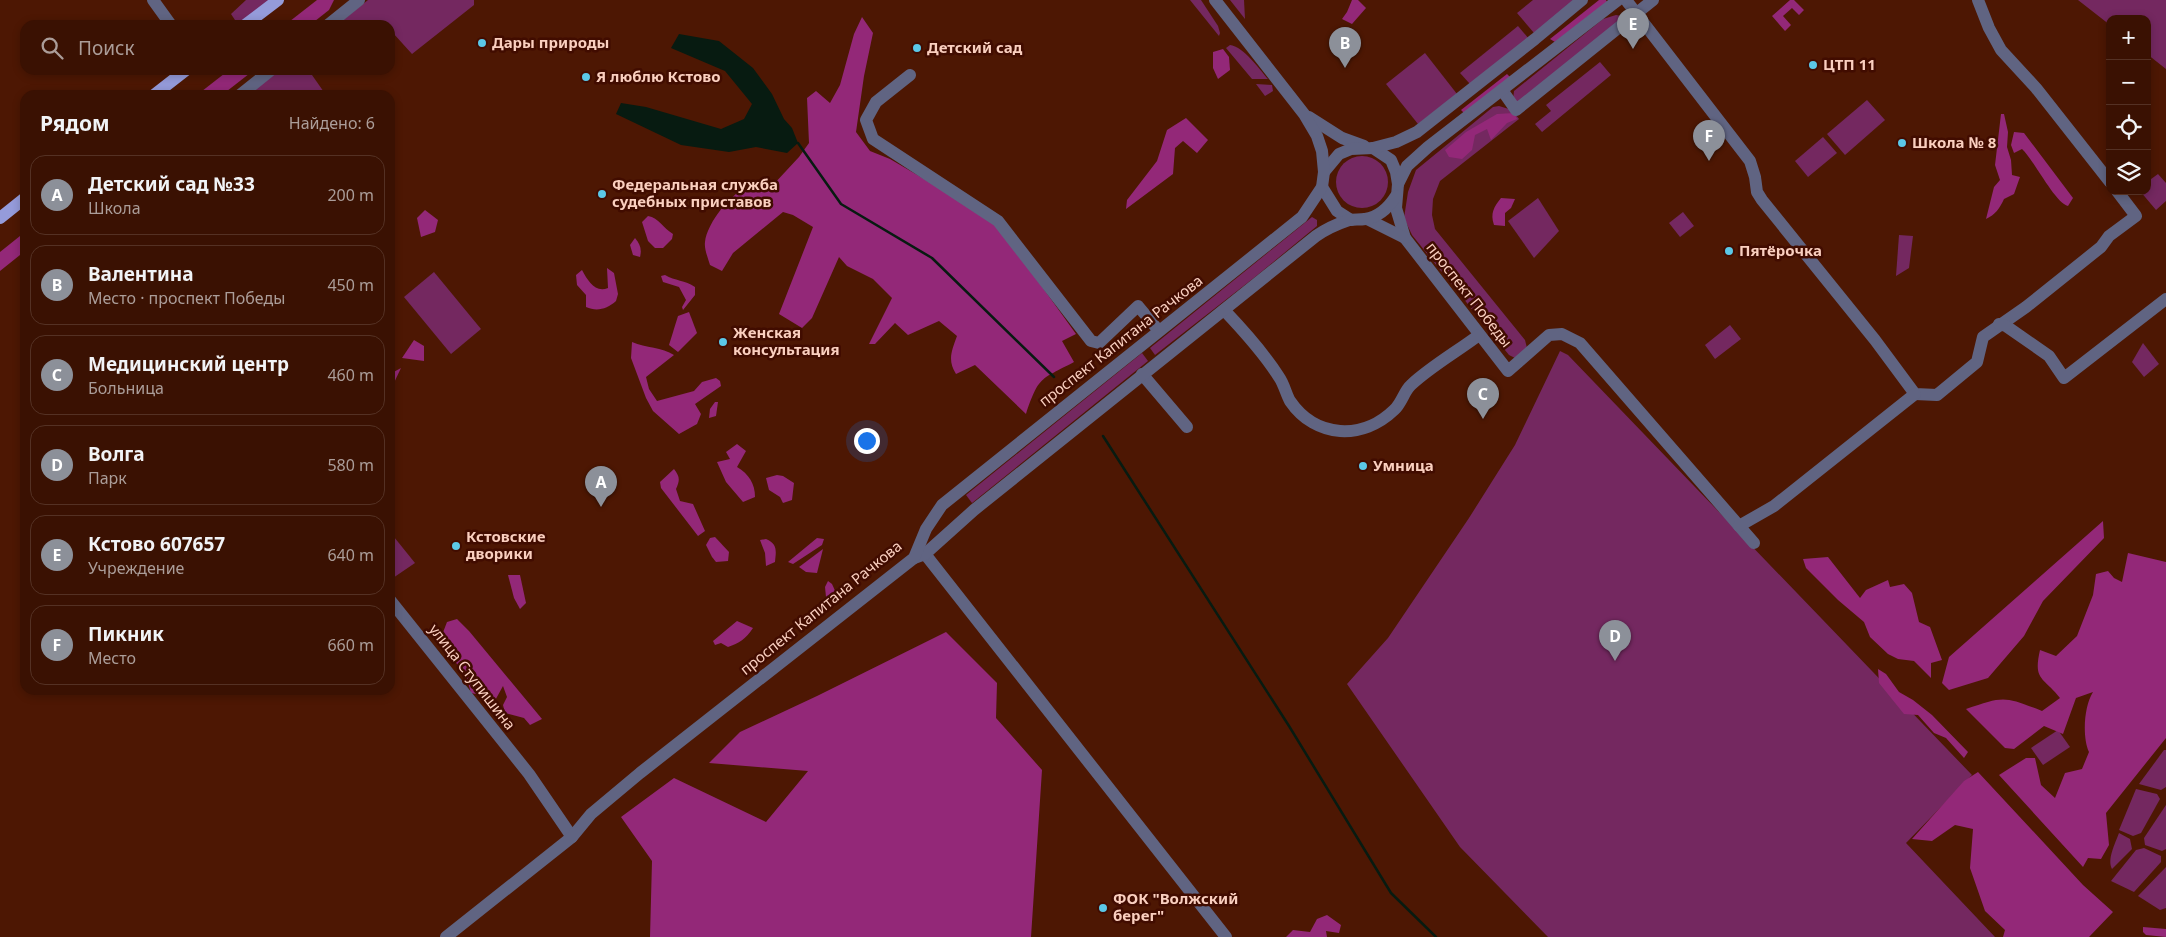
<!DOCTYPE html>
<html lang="ru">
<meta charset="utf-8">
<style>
body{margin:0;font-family:"Noto Sans",sans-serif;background:#411a0c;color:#f1f3f6}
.controls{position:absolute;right:15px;top:15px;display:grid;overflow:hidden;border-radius:10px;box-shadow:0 2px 8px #0003}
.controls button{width:45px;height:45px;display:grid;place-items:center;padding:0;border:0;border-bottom:1px solid #543124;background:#3a1102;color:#f1f3f6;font:25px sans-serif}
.you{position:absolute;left:866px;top:440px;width:18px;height:18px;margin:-12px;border:4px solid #fff;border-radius:50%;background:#1a73e8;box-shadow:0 0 0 8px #1a73e833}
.badge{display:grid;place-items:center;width:32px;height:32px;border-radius:50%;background:#8c9099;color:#fff;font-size:16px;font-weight:700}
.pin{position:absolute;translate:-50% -41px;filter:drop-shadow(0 1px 2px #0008)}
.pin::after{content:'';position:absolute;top:26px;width:18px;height:15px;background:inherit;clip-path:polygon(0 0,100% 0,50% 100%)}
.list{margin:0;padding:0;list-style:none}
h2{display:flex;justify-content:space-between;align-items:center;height:65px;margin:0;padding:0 20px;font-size:21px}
h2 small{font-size:16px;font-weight:400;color:#ab9d99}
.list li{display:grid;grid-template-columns:32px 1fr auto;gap:15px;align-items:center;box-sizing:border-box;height:80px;margin:0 10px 10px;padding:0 10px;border:1px solid #543124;border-radius:15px}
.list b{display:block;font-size:19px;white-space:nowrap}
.list p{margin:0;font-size:16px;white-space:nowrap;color:#ab9d99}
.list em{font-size:16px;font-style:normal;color:#ab9d99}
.icon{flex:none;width:28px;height:28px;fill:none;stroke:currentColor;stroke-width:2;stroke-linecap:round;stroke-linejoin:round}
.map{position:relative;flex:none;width:2166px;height:937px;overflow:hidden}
.search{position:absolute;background:#3a1102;box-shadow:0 2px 8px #0003;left:20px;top:20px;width:375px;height:55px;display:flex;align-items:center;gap:12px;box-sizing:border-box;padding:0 18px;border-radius:15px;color:#ab9d99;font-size:19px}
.panel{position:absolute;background:#3a1102;box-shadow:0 2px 8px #0003;left:20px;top:90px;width:375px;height:605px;border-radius:15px}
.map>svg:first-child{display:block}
</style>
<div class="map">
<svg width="2166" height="937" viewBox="0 0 2166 937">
<rect width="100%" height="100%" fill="#4d1703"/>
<g fill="#742860">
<polygon points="246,0 270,0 253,14 237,23 231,14"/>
<polygon points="368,0 474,0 474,5 412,54 393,33 390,35 390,25 337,25"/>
<polygon points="1190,0 1201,0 1218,26 1220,33 1219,36"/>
<polygon points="1230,0 1244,0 1245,19"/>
<polygon points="1533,0 1576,0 1534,33 1517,13"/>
<polygon points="2078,0 2166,0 2166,69 2147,54 2147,19 2110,19 2110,25"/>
<polygon points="1616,15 1627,17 1518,105 1513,100 1514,91 1603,19"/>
<polygon points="1518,26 1529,39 1470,84 1460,73"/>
<path d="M1230,45C1243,46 1260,70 1268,79H1252L1226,48Z"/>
<polygon points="1425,53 1457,94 1418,124 1386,84"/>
<polygon points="1600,62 1611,75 1542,132 1535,124 1551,111 1546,105"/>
<polygon points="280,70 317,70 312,75 326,95 248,95"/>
<polygon points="1256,84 1272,85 1273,91 1265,96"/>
<polygon points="1867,100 1885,120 1845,155 1827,134"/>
<polygon points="1499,106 1512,110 1519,119 1440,181 1433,199 1432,215 1435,229 1525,340 1527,348 1515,358 1509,355 1412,235 1404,218 1408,192 1416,170 1493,107"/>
<polygon points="1823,137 1837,153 1808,177 1795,161"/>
<circle cx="1362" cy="182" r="26"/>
<polygon points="2158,174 2166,183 2166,201 2156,210 2140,191 2147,191 2147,182"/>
<polygon points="1538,198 1559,231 1534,258 1508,221"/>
<polygon points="1683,212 1694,226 1680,237 1669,223"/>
<polygon points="1312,217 1317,220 1317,226 1255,277 1155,355 1150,348"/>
<polygon points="1899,235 1913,236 1909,268 1896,276"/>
<polygon points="434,272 481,329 451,354 404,297"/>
<polygon points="1730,325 1741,339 1715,359 1705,345"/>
<polygon points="2143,343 2159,364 2144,377 2132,362"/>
<polygon points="1560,351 1568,355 1972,775 1906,843 1995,937 1548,937 1460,847 1347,684 1388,638 1469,518 1515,445"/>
<polygon points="1142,353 1148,361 972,503 966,495"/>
<polygon points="390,532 415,563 390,580"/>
<polygon points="2058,730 2070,747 2043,765 2031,748"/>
<polygon points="2164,750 2166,750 2166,787 2161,790 2139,784"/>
<polygon points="2136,789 2157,794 2160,799 2141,833 2133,836 2119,830"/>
<polygon points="2166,805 2166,849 2162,851 2145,845 2144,838"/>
<path d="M2119,833L2130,839L2132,849L2112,869C2107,859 2115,844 2119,833Z"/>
<polygon points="2144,848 2161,856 2161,862 2134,892 2111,881 2136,850"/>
<polygon points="2166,867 2166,908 2160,910 2138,896"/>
</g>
<g fill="#932878">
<polygon points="317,0 334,0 329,10 310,25 285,25"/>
<polygon points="1352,0 1358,0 1366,8 1352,24 1342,19 1347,12"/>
<polygon points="1599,0 1606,0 1607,2 1555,42 1550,39"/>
<polygon points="1790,0 1794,0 1804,10 1799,15 1792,8 1783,16 1791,25 1785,31 1772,16"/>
<path d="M862,17L873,33L864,76L856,132L870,151L890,159L994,220L1076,334L1062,341L1074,362C1040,380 1039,376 1026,414L975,365L956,374C947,360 952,350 957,336L939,321L908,335L895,323L875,344H869L892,298L873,279L847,266L839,257L812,318L802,328L779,314L813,227L793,215L783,212L733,253L722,271L710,265C708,258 704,249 705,242C707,223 732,191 750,186C757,184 766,185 773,185L799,157L809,143L807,98L816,91L830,103L840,85L854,34Z"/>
<polygon points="1223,49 1229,57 1230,70 1218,79 1213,68 1213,52"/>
<polygon points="229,70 254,70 222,95 197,95"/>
<polygon points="1507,74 1510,77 1465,114 1461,110"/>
<polygon points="1514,113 1517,119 1507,123 1491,140 1487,129 1475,135 1472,150 1462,159 1449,157 1445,150 1466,132 1497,114"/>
<path d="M2001,114H2004L2008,132L2007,147L2011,160L2012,175L2020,177L2014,194L2004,199C2000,208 1995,215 1986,219L1994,187L2000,180L1995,165Z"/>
<polygon points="1186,118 1208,140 1197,153 1183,141 1175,148 1173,174 1126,209 1127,200 1157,161 1167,130"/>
<path d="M2014,132L2024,133L2073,198L2068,206C2055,203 2034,160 2022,149L2014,153L2011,145Z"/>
<path d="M1501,198L1515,199L1511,208L1505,213V226L1494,225C1490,213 1494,207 1501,198Z"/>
<polygon points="425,210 438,220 435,232 421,237 417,218"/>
<path d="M648,216C659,218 663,228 673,234L672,239L663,248H655L648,241L642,222Z"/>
<polygon points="25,232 25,251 0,271 0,252"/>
<path d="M635,238C640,244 642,249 640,257L633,255L630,245Z"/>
<path d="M607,268L614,273L618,294L616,301C607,309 597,312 586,307V295L577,285L576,275L582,270C588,281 595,293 608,288Z"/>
<path d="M665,275C675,281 685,280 695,287V295L683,310L682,307L686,300L679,287L663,282L661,276Z"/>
<polygon points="689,312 697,333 678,352 669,345 678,316"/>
<polygon points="414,340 424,346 424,361 402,358"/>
<path d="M632,342C646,348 662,347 674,355L646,377L649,389L657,401L694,391L702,382L716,378L720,381L721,386L695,404L701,414L697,424L679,434L653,411L646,398L631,358Z"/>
<polygon points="401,368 391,389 390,389 390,374"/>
<polygon points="715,402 718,402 716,416 709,418 710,409"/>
<path d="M737,444L746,451L737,467C749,474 755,484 755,497L743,502L726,482L717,462L730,459L726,452Z"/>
<path d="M674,469C680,477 680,480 676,489L680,501L693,504L705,531L698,536L661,488L660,482Z"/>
<polygon points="777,475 783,476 794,483 792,500 783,503 780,497 769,490 766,478"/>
<polygon points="2103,521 2104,538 2043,601 2024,636 1988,678 1949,690 1942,683 1949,657"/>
<polygon points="715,537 729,552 728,561 716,562 712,557 706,545 710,538"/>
<polygon points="817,538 824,539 822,545 793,564 788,562"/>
<path d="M766,539C778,544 776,551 775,562L766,566L765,553L760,540Z"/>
<polygon points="823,549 817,573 806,572 799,567"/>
<path d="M2128,553L2166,562V738L2106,813L2109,845L2101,859L2088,858L2083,867L1999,775L2026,758H2035L2041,785L2055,798L2065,773L2082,769L2089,752C2082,737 2084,706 2093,692L2076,698L2063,734L2044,726L2014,749L2005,748L1966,709C2004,696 2004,696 2042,711L2060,698C2043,676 2033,681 2040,650L2056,656L2077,636L2093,595L2096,574L2108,571L2114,578L2122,582Z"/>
<polygon points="1828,557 1860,598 1866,590 1888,580 1890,587 1904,584 1912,593 1919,622 1930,627 1942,660 1931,663 1931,678 1914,661 1898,659 1888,654 1870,637 1864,622 1838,600 1806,568 1803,559"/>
<polygon points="508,575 520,575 526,603 520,609 514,598"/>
<polygon points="828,581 832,584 837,595 834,599 826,597 825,587"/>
<polygon points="457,619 469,631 542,719 530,725 524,718 505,713 503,705 507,697 503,686 492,706 486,696 471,693 466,676 454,660 442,635 447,622"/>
<path d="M737,621L753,628C746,639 739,643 728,647L721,643L715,645L713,641Z"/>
<polygon points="946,632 997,683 996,718 1042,770 1031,937 650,937 652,861 621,817 674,778 766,822 808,771 709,763 740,732 817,696"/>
<polygon points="1878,669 1886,674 1899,692 1913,700 1932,715 1968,752 1964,758 1946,738 1934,733 1918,715 1904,714 1879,683"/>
<polygon points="1978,772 2083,885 2113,912 2089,937 2003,937 2005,930 1985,911 1970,868 1973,829 1955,825 1932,841 1912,839 1964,781"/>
<polygon points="1327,915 1341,925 1339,933 1326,931 1327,937 1286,937 1293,930 1310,932 1317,919"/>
<polygon points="2143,927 2166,929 2166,937 2146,935 2143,932"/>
</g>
<polygon fill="#071b11" points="679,34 719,41 753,68 772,94 784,119 792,128 798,143 787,153 756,147 729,152 681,145 616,114 621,103 646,107 721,129 744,119 752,104 725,71 671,48"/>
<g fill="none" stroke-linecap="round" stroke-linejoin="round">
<g stroke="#071b11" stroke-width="2.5">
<polyline points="798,143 841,204 932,258 1054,377"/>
<polyline points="1103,436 1289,726 1391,893 1436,937"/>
</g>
<g stroke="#606482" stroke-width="12">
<polyline points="153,0 171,25"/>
<polyline points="1626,0 1750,161 1755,177 1757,192 1762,200 1875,340 1915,394 1937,395 1977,362 1983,337 2026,307 2101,247 2109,236 2136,216 2117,191"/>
<polyline points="1978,0 1989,28 2001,50 2036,88 2110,182"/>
<polyline points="328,25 359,0"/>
<polyline points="910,75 876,102 866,120 873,139 998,221 1091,341 1099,343 1138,306 1159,331"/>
<polyline points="1502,90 1516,110 1653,0"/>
<polyline points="240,95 271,70"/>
<polyline points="1309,117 1342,138 1364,146"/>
<polyline points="1373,148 1391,160 1396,172 1398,184 1396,208 1405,238 1508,371 1549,335 1562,334 1580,343 1754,543"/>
<polyline points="1324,172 1339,154 1351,149 1373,148 1396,142 1417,132 1535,39 1582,0"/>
<polyline points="1398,184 1407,166 1428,147 1618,0"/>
<polyline points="1322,187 1337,211 1351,220"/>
<polyline points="1367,219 1405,238"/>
<path d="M1224,310C1243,330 1264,353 1279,377C1284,384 1286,394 1290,401C1316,439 1363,440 1394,410C1402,403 1404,391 1411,385C1430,367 1458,351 1479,335"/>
<polyline points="1999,324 2006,326 2049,356 2064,378 2166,299"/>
<polyline points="1142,374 1187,427"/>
<polyline points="1739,526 1774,506 1915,394"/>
<polyline points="925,554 1226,937"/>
<path d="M914,558L925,554L974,510L1316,236C1326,229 1337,224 1349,220C1354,219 1360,220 1365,219C1379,217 1389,207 1396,196"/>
<polyline points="390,600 529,774 572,837"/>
<polyline points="446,937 572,837 591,814 640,773 914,558 926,529 942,505 1302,217 1322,187 1324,172 1322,151 1317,136 1304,114 1215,0"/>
</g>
<g stroke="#959bda" stroke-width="12">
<polyline points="245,25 278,0"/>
<polyline points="154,95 186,70"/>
<polyline points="0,218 25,198"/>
</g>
</g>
<g fill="#5bc8e7" stroke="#410c00" stroke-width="2">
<circle cx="482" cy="43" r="5"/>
<circle cx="917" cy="48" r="5"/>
<circle cx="1813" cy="65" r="5"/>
<circle cx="586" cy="77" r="5"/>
<circle cx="1902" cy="143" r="5"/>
<circle cx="602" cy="194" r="5"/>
<circle cx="1729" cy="251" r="5"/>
<circle cx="723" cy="342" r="5"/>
<circle cx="1363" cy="466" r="5"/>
<circle cx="456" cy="546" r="5"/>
<circle cx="1103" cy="908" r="5"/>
</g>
<g text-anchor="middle" stroke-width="5" stroke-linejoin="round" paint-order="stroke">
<g font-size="15" font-weight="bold" fill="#facfbf" stroke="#410c00" text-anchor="start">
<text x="492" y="48">Дары природы</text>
<text x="927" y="53">Детский сад</text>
<text x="1823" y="70">ЦТП 11</text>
<text x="596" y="82">Я люблю Кстово</text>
<text x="1912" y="148">Школа № 8</text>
<text x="612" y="190">Федеральная служба<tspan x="612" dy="17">судебных приставов</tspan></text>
<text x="1739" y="256">Пятёрочка</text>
<text x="733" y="338">Женская<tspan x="733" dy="17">консультация</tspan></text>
<text x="1373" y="471">Умница</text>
<text x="466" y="542">Кстовские<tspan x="466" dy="17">дворики</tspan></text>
<text x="1113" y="904">ФОК "Волжский<tspan x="1113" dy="17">берег"</tspan></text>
</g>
<g font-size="15" fill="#facfbf" stroke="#410c00">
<text transform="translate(1469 295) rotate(52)" y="5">проспект Победы</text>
<text transform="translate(1121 341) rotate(-38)" y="5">проспект Капитана Рачкова</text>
<text transform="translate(821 608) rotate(-39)" y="5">проспект Капитана Рачкова</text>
<text transform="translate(472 677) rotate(52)" y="5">улица Ступишина</text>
</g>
</g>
</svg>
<div class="controls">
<button>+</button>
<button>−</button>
<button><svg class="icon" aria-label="locate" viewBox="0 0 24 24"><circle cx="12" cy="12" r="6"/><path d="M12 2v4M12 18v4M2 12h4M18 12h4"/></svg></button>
<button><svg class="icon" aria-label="layers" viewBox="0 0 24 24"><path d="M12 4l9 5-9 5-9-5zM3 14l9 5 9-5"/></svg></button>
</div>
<div class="you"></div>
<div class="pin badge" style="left:601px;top:507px">A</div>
<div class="pin badge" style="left:1345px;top:68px">B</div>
<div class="pin badge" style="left:1483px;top:419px">C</div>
<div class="pin badge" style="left:1615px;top:661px">D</div>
<div class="pin badge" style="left:1633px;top:49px">E</div>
<div class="pin badge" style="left:1709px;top:161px">F</div>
<div class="search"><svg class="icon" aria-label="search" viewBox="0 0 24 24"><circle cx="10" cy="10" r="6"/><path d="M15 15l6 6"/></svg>Поиск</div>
<section class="panel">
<h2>Рядом<small>Найдено: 6</small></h2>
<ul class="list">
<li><span class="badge">A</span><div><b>Детский сад №33</b><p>Школа</p></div><em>200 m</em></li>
<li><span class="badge">B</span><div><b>Валентина</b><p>Место · проспект Победы</p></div><em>450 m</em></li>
<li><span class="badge">C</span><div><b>Медицинский центр</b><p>Больница</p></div><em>460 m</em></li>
<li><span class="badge">D</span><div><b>Волга</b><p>Парк</p></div><em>580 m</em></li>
<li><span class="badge">E</span><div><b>Кстово 607657</b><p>Учреждение</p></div><em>640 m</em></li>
<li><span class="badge">F</span><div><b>Пикник</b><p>Место</p></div><em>660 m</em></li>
</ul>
</section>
</div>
